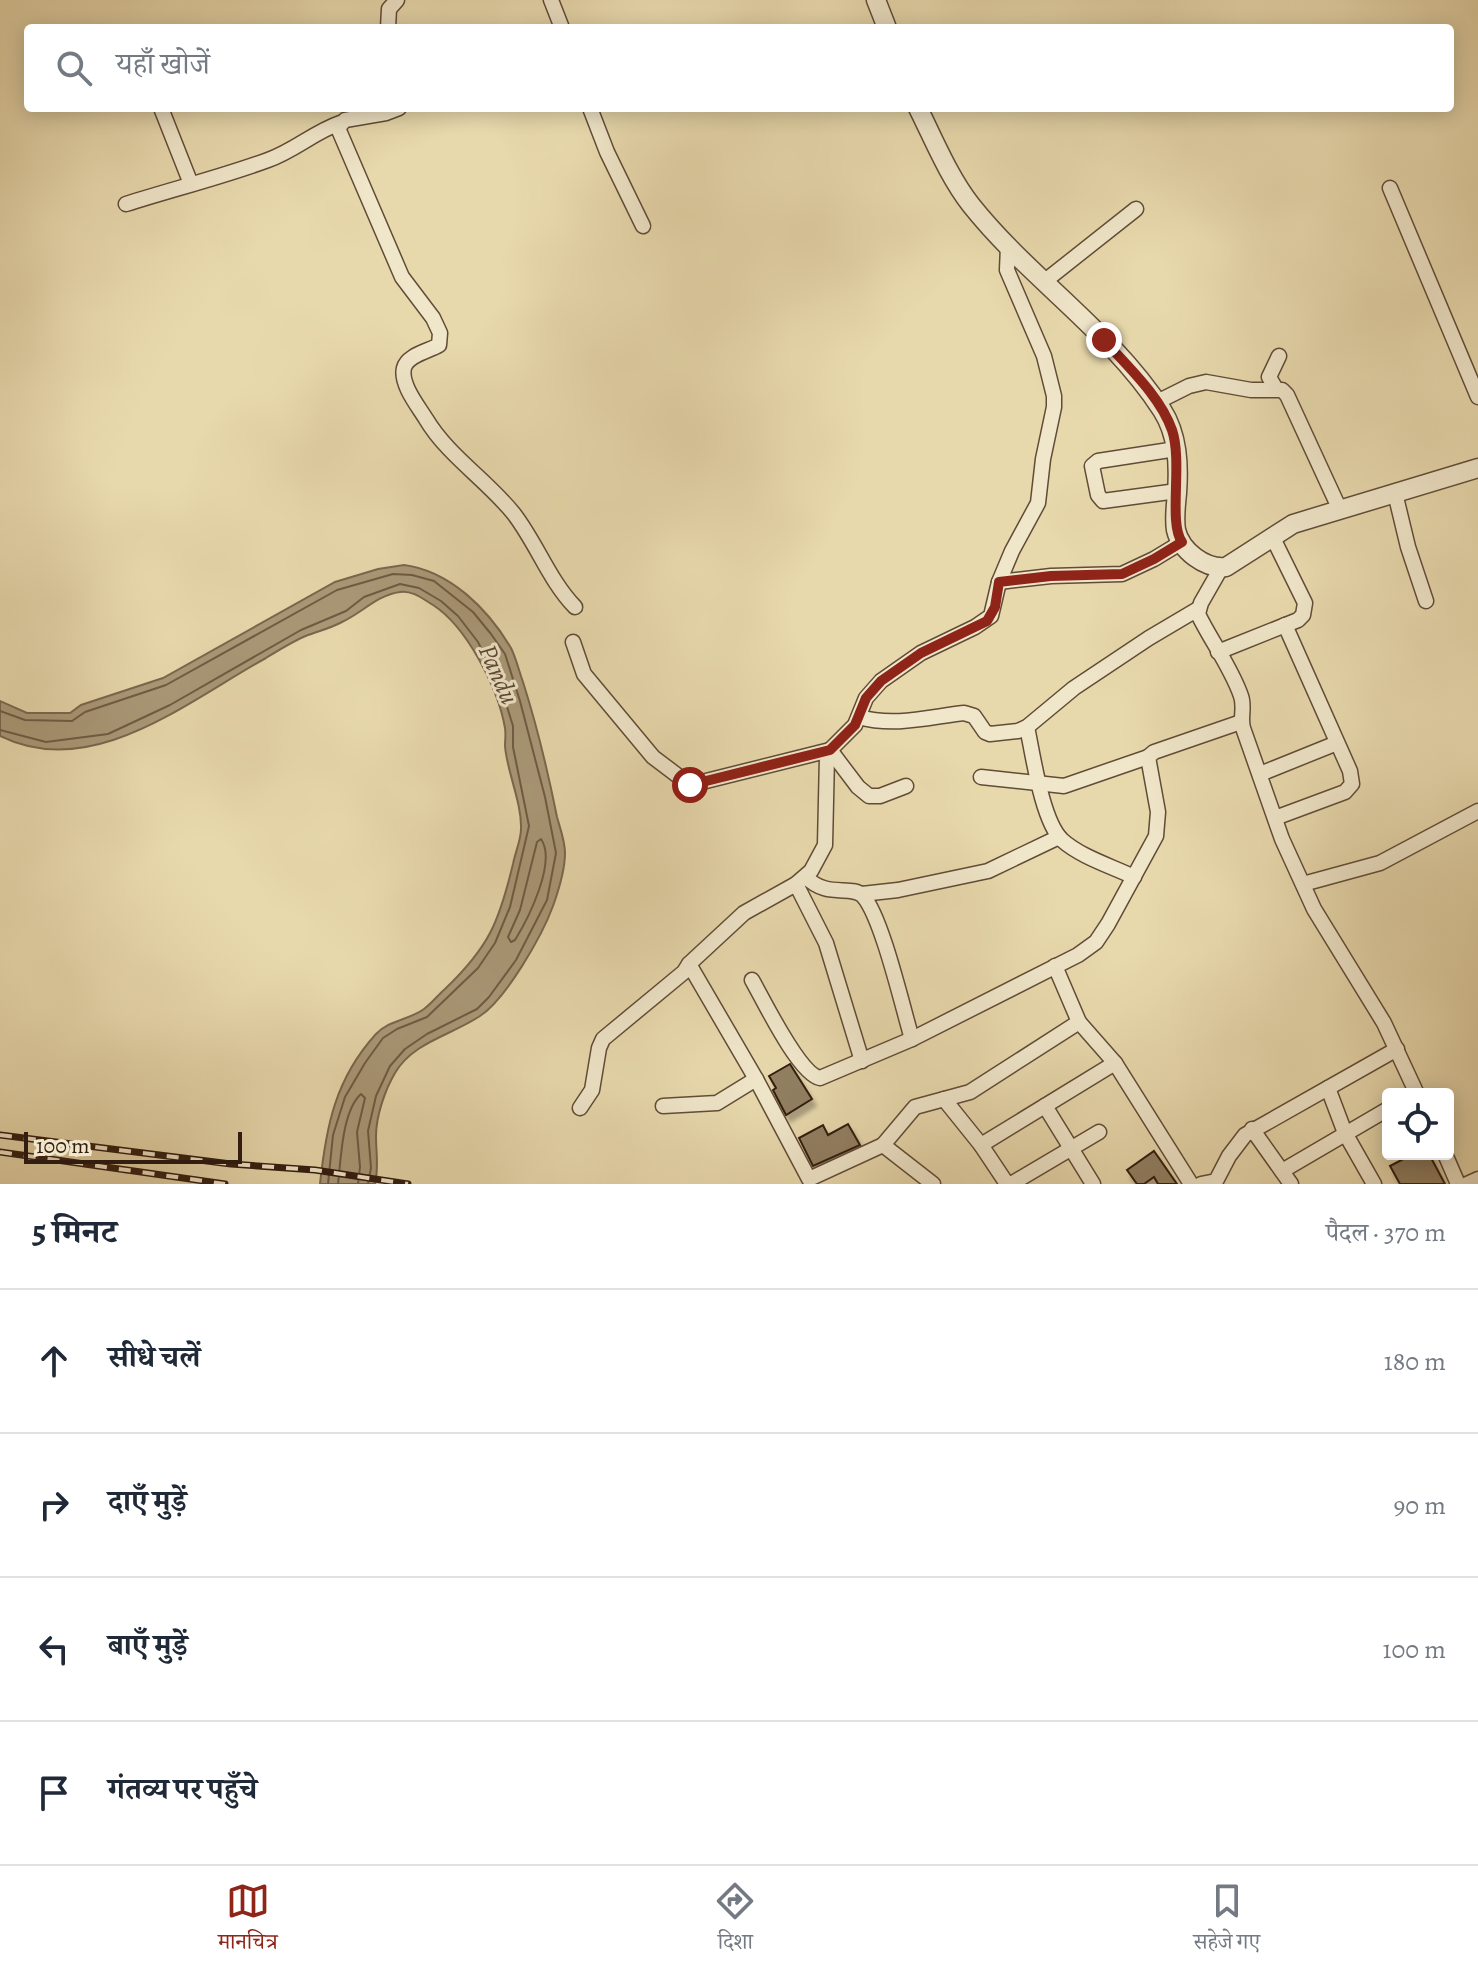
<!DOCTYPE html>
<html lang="hi">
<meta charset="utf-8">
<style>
body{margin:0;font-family:Alegreya,"Noto Serif Devanagari",serif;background:#f2f2f3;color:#1f2937}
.controls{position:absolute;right:24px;bottom:24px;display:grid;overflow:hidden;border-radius:8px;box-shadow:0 4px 20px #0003}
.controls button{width:72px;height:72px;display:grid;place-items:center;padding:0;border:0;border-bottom:2px solid #e0e1e3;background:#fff;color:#1f2937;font:40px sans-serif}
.scale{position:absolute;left:24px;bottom:20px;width:218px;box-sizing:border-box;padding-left:8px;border:4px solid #321d10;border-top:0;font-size:22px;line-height:28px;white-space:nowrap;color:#321d10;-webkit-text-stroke:6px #f0e6ca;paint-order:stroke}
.stop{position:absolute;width:24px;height:24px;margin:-18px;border:6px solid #8f2418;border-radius:50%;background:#fff}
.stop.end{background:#8f2418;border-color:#fff;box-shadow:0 2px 8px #0008}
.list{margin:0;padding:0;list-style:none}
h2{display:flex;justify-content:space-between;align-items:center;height:104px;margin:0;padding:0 32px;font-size:34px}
h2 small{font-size:26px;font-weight:400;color:#747a83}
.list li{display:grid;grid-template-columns:52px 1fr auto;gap:24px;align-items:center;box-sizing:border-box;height:144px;padding:0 32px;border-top:2px solid #e0e1e3}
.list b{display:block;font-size:30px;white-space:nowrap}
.list em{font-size:26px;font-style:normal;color:#747a83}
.icon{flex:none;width:44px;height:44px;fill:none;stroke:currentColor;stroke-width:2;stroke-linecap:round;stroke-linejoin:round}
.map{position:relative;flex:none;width:1478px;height:1184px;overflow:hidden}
.search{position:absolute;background:#fff;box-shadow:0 4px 20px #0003;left:24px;right:24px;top:24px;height:88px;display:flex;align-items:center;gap:20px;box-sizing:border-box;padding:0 28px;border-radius:8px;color:#747a83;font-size:30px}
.sheet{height:680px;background:#fff}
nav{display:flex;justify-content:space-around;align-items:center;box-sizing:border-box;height:112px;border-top:2px solid #e0e1e3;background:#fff;font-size:22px;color:#747a83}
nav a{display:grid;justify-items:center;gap:4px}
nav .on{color:#8f2418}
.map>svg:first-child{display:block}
</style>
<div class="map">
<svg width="1478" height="1184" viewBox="0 0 1478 1184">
<defs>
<filter id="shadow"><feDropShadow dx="4" dy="7" stdDeviation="2" flood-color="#0004"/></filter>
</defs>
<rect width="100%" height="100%" fill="#e8d9ad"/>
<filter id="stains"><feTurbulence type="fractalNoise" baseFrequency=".0025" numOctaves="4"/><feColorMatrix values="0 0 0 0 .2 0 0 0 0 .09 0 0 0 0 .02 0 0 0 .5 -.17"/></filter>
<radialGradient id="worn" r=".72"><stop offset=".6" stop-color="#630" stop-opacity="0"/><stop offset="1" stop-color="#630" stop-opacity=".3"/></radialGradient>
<path fill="#aa9978" stroke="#7a674e" stroke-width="2" d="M404,565C450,571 488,609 511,648C516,658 519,671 523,682C537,726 548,772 557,817C560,828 565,841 565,853C565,868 558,892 553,906C542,936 506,999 480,1016C452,1035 413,1042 395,1073C385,1090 376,1116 376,1136C376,1153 379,1167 375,1184H320C326,1127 335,1079 376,1034C389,1020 409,1020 424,1009C431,1004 438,995 445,989C489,947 499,922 513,864C515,853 521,840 521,829C522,803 507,772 505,746C505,740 506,734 505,728C498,688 467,627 433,605C423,599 412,590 400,592C377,595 362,613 342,622C331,628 319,631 308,635C293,641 279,650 266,658C188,701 92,782 0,736V701L27,713H70L81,705L163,678L335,582L378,569Z"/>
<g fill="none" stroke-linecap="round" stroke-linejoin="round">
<g stroke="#6e5b44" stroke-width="2">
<polyline points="0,711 25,720 72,721 85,712 166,685 337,590 393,574 412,575 434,581 473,612 491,634 505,654 520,701 545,797 556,853 547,900 516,960 489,997 477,1009 427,1034 405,1049 390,1066 376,1096 368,1131 371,1168 368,1184"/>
<polyline points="0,730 46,742 108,734 170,705 301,630 346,611 364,597 400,584 419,588 441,601 458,616 478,642 504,697 513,726 513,747 529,826 510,907 495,943 478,968 427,1017 397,1029 383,1038 365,1063 345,1097 333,1135 328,1184"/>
<path d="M541,839C557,862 528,919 515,940L511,942L508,937L520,910L537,842Z"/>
<path d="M338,1184C341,1159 342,1111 361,1094L365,1098L357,1132L360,1167L358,1184"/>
</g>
</g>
<g fill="#917f62" stroke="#321d10" stroke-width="2" filter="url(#shadow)">
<polygon points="790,1064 812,1099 786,1115 773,1090 776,1088 769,1076"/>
<polygon points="848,1124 860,1145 813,1166 799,1138 823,1125 828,1135"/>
<polygon points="1154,1151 1177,1184 1158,1184 1154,1177 1144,1184 1137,1184 1127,1170"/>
<polygon points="1413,1154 1429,1154 1445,1184 1400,1184 1390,1166"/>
</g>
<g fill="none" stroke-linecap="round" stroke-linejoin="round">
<g stroke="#604c37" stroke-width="17">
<g id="minor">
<polyline points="551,0 562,28"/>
<polyline points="388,28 389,9 397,0"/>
<polyline points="161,108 191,184"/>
<path d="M399,108L386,113L345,120L338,128L402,277L433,318L440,333L439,345C429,351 407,355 404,368C400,384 418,406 426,419C448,456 487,480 514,514C537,544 549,580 575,607"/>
<polyline points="590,108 607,152 643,226"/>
<polyline points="1390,188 1478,397"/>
<path d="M126,204C173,189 222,177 268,160C294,151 314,132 340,123"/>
<polyline points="1045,281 1136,209"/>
<polyline points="1276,389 1269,377 1279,356"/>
<polyline points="1157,402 1189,386 1206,382 1251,390 1282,390 1287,395 1340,510"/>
<polyline points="1176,449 1098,461 1092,466 1098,495 1103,501 1177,491"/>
<polyline points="1395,493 1408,547 1426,601"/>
<path d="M1221,568L1201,603L1198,614C1211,641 1231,667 1241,696C1245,707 1240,717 1243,728L1282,839L1314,909L1384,1023L1417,1094"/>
<polyline points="999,582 1051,576 1122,574 1154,559 1182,542"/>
<polyline points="573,642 584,674 653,757 690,785 830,750 858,787 869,796 880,796 906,786"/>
<polyline points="1218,652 1298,620 1303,615 1305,603 1272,536"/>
<path d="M859,717C894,727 929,717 964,713L974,716L985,732L990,734L1018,731L1027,727L1074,688L1149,638L1198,609"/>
<path d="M1027,727C1033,755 1042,821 1062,840C1081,857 1111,866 1134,877"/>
<polyline points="1260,774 1337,743"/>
<polyline points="981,777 1064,786 1148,757"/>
<polyline points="1275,818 1345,792 1352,784 1350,771 1285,625"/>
<path d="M806,877C827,899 852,884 863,896C882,917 903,1009 912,1039"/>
<polyline points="796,884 826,943 862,1061"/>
<polyline points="1303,884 1380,863 1478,811"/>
<polyline points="862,894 898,890 988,871 1059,837"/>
<polyline points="689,964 756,1079 809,1179 883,1145 915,1107 970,1092 1079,1022"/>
<polyline points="1055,966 1079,1022 1115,1063 1191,1184"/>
<path d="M752,980C764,1001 799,1074 820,1078L912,1039L1078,955L1096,942L1108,924L1156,836L1158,812L1148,757L1154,752L1241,722"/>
<polyline points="1328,1088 1345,1133 1374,1184"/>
<polyline points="944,1099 981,1145 1007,1184"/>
<polyline points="663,1106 717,1103 756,1079"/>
<polyline points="1045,1106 1093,1184"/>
<polyline points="580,1108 592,1090 599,1048 603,1039 684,972 689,964 744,913 796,884 811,871 825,845 827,756 830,750 855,725 866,698 881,681 921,653 975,627 991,616 999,582 1012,551 1038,503 1043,459 1054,407 1054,396 1044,356 1007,270 1008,246"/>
<polyline points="1252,1129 1291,1184"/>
<polyline points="883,1145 933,1184"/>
<polyline points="981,1145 1115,1063"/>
<polyline points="1445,1154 1458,1184"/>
<polyline points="1282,1171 1388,1109"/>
<polyline points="1011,1184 1099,1132"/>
<polyline points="1201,1184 1216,1181 1229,1156 1245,1135 1397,1049"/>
<polyline points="1467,1184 1478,1179"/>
</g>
</g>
<g stroke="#604c37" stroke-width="21">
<g id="tertiary">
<polyline points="876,0 887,28"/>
<path d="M918,108C934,140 949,177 971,205C1029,278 1111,331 1162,410C1178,435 1179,465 1177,493C1176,505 1174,518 1176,530C1181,551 1205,569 1226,567L1293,524L1478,468"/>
</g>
</g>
<use href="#minor" stroke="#f0e6ca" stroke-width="14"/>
<use href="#tertiary" stroke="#f0e6ca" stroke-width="18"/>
<g stroke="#321d10" stroke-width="7">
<g id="rail">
<polyline points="0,1135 231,1164 315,1170 408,1184"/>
<polyline points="0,1152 225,1184"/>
</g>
</g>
<use href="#rail" stroke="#f0e6ca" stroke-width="4" stroke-dasharray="12" stroke-linecap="butt"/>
</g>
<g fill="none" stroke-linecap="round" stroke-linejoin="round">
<path stroke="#8f2418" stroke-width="10" d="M690,785L830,750L855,725L866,698L881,681L921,653L987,621L995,607L999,582L1051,576L1122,574L1154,559L1182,542C1168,523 1183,462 1172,430C1160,396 1128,367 1104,340"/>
</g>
<g text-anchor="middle" stroke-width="6" stroke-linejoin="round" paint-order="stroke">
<g font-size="26" font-style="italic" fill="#5c4834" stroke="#f0e6ca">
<text transform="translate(499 674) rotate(66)" y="9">Pandu</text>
</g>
</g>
<rect width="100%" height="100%" filter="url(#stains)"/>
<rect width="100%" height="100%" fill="url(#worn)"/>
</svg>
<div class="controls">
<button><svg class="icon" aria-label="locate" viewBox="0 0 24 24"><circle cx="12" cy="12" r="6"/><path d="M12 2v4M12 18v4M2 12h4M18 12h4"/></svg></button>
</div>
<div class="scale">100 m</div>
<div class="stop" style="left:690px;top:785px"></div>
<div class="stop end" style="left:1104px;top:340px"></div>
<div class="search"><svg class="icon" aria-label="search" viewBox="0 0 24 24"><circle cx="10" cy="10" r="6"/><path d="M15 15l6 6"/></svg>यहाँ खोजें</div>
</div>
<section class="sheet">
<h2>5 मिनट<small>पैदल · 370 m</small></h2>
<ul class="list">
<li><svg class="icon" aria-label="ahead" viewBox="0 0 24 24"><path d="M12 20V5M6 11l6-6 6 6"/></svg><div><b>सीधे चलें</b></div><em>180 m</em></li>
<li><svg class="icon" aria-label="right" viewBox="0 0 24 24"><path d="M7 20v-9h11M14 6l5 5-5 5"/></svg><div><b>दाएँ मुड़ें</b></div><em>90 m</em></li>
<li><svg class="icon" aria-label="left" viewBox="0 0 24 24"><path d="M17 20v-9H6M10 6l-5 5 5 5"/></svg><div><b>बाएँ मुड़ें</b></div><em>100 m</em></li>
<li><svg class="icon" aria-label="arrive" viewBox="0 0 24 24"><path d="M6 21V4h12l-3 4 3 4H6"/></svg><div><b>गंतव्य पर पहुँचे</b></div></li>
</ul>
</section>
<nav>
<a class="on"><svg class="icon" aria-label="map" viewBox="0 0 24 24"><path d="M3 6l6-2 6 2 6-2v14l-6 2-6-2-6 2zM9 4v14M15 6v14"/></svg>मानचित्र</a>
<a><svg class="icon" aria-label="directions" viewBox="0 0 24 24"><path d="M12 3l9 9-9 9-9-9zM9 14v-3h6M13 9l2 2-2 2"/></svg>दिशा</a>
<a><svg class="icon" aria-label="saved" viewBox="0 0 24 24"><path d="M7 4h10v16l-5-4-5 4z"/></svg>सहेजे गए</a>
</nav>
